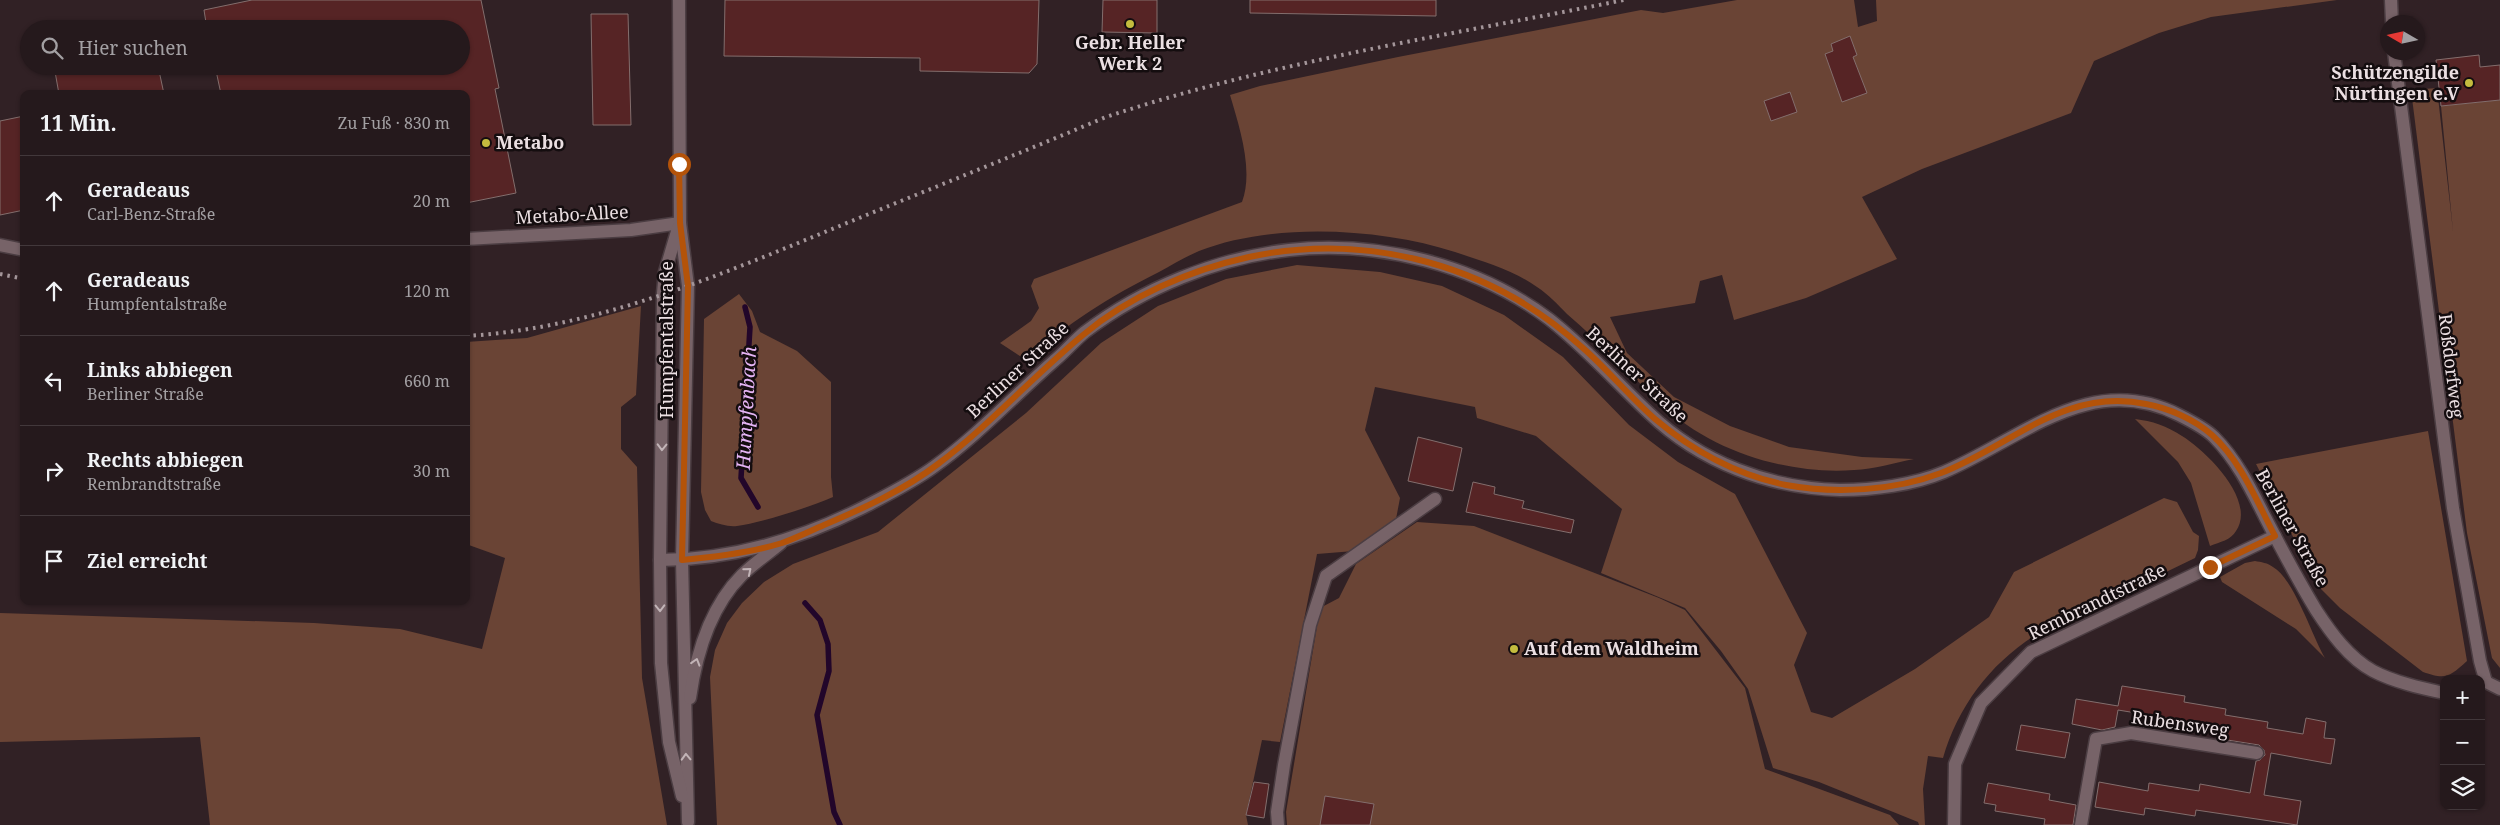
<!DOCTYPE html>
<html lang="de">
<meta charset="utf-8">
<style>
body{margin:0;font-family:"Noto Serif",serif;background:#312629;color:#f1f3f6}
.controls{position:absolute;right:15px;bottom:15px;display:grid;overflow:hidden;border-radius:10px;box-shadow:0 1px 4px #0004}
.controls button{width:45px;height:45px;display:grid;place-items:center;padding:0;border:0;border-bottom:1px solid #42383b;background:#25191c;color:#f1f3f6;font:25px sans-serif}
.compass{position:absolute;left:2380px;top:15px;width:45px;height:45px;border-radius:50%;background:#25191c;box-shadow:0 1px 4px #0004;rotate:279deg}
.stop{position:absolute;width:15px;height:15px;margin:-11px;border:4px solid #b45309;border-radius:50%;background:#fff}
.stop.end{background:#b45309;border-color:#fff;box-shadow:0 1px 5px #0008}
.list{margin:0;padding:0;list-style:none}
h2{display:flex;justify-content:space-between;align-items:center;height:65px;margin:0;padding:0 20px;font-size:21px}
h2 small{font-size:16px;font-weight:400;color:#a3a0a3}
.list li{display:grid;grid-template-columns:32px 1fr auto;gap:15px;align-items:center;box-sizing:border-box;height:90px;padding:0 20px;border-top:1px solid #42383b}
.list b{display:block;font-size:19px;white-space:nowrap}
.list p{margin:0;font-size:16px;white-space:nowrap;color:#a3a0a3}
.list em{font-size:16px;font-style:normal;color:#a3a0a3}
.icon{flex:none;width:28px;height:28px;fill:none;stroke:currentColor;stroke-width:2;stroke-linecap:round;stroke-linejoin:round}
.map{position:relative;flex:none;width:2500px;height:825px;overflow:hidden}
.search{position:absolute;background:#25191c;box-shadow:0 1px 4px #0004;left:20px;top:20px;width:450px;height:55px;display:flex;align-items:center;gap:12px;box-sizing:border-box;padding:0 18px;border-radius:28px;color:#a3a0a3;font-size:19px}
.panel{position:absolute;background:#25191c;box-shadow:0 1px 4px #0004;left:20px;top:90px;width:450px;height:515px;border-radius:10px}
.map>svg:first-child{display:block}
</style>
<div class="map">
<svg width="2500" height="825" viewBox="0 0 2500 825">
<rect width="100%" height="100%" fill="#312125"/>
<g fill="#6a4435">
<path d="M1737,0H1854L1858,27L1877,21L1876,0H2337L2211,17L2159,33L2094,61L2071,113L1922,169L1862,197L1897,259L1806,298L1734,320L1722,275L1700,281L1695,303L1610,317L1627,353L1674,397L1730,426L1789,447L1862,457L1914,459C1894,463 1874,469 1854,470C1787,475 1710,451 1661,404C1630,374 1600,342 1567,314C1558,305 1548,294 1537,287C1513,270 1482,261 1455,252C1380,228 1273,222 1199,251C1185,257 1172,265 1159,272C1109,297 1068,323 1026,360L1000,343L1031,321L1039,308L1031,286L1034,279L1242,202C1254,170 1239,126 1230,95L1260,86L1398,57L1641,10L1663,13Z"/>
<polygon points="2437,88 2453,231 2441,106 2500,100 2500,668 2492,658 2467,533 2411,90"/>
<path d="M1297,265L1380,272L1442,286L1504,315L1563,357L1629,425L1678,462L1735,494L1807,633L1794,665L1811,712L1832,718L1915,669L1989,617L2014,572L2164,498L2177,502L2193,532L2199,536L2198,550L2195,558C2162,574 2129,590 2095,606C2075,616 2053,624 2034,636C1989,665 1958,707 1943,758L1928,756L1923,789L1925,825H1919L1918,822L1819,782L1773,768L1748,689L1721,651L1685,608L1601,573L1622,509L1536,436L1477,418L1475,407L1375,387L1365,430L1400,498L1396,519L1354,551L1317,554L1280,742L1262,740L1246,815L1248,825H717L710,677L715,650L727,623L742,603L764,582L793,564L878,532L1026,413L1101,343L1158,306L1226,279Z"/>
<path d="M739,294L752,311L760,332L797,351L831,382V477L833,497C807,508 764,522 737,526C728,527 719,524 711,521L705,510L701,492L704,319Z"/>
<polygon points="641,306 636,395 621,407 621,449 637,467 642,678 667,825 210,825 200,737 0,742 0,613 314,623 400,629 482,649 505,558 466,544 466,342 527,338"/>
<path d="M2135,419C2152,421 2167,426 2182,436C2205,450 2257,500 2236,531C2231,540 2220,542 2210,546L2191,483L2178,462Z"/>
<path d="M2428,431L2467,661C2449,677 2446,680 2423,672L2340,608L2318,586L2256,464Z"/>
<polygon points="1417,522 1474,526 1659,598 1685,610 1745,688 1765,769 1890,815 1899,825 1287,825 1286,812 1320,608 1339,598 1356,564"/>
<path d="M2255,561C2261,562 2268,563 2273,567C2294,579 2312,636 2325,658L2296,629L2222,582L2220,577L2245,563Z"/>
</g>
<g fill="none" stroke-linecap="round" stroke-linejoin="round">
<g stroke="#22062a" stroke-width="5.5">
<polyline points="745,307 750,327 741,478 758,507"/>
<polyline points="805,603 820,620 828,644 829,671 817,715 834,812 840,825"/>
</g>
</g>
<g fill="#562425" stroke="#836e6d">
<polygon points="252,0 481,0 499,88 495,89 516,193 466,203 466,94 221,94 215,66 461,66 461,29 207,29 204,10"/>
<polygon points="725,0 1039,0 1037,64 1029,73 920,71 920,58 724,56"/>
<polygon points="1103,0 1157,0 1157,33 1102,32"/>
<polygon points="1250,0 1436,0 1436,16 1250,13"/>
<polygon points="591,14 628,14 631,125 593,125"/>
<polygon points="1850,36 1857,55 1853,57 1867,93 1842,102 1825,54 1833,51 1831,44"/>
<polygon points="2479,55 2480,67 2500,65 2500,100 2441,106 2436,60"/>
<polygon points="54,66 158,66 164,94 59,94"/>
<polygon points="1790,92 1797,112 1771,121 1764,101"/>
<polygon points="24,116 24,210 0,215 0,121"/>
<polygon points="1418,437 1462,448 1453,491 1408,481"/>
<polygon points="1473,482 1495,487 1494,494 1524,501 1522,508 1574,520 1571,533 1466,512"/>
<polygon points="2122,686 2185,696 2184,702 2226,709 2225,715 2268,722 2267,728 2303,734 2306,718 2326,722 2324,738 2335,739 2331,764 2271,753 2264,795 2301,801 2297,825 2196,810 2195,816 2145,808 2144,815 2095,807 2099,782 2148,791 2149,783 2199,791 2200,784 2250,793 2256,761 2260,760 2265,755 2264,750 2259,745 2221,739 2222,734 2178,726 2179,720 2118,710 2115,727 2102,730 2072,724 2076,699 2118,706"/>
<polygon points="2021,725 2070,733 2065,758 2016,750"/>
<polygon points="1254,782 1269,784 1264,818 1246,815"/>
<polygon points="1988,783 2050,794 2049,800 2076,805 2073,825 2044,825 2045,819 1995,811 1996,805 1984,803"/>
<polygon points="1325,796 1374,804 1370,825 1320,825"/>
</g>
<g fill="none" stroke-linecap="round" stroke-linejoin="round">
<g stroke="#4b3d42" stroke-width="15">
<g id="minor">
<polyline points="2391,0 2392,22"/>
<polyline points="2394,52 2453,508 2480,661 2486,682"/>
<polyline points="466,239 631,230 680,223"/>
<polyline points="0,245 24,250"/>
<path d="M660,560C732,560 798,540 862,508C887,495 912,483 935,466C978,435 1014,396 1054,361C1065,352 1074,341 1085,332C1143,288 1217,258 1289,250C1378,240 1477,265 1549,319C1585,347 1615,381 1649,413C1701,463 1769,488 1840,490C1873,490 1913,485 1944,472C2022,439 2090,370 2179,415C2191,421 2205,428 2214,437C2237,460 2251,489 2265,517C2281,548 2298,580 2316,610C2331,633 2349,658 2373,671C2394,682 2421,688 2444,693"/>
<polyline points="2486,682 2500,689"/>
<polyline points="1278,825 1277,812 1284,765 1310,625 1326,576 1435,499"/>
<polyline points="1954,825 1955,764 1981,703 2031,652 2275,536"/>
<polyline points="2081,825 2096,739 2131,733 2257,753"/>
</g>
</g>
<g stroke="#4b3d42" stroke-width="15">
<g id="tertiary">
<polyline points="679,0 680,223 688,286 682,560 688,822"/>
<polyline points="678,228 665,272 663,293 660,560 661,663 669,742 682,796"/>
<path d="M690,698C696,655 710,607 742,575C754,563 768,554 781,543"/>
</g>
</g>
<use href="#minor" stroke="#776368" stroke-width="12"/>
<use href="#tertiary" stroke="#776368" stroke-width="12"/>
<g stroke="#a4969a" stroke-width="4" stroke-dasharray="2.5 5" stroke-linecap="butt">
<polyline points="0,274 24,279"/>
<path d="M466,336C589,329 708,280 820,234C915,195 1011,157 1106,117C1274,61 1451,35 1624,0"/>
</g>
</g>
<defs><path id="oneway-chevron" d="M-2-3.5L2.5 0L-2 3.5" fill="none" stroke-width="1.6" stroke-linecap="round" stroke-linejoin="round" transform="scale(1.25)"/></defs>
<g stroke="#c2b4b7">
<use href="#oneway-chevron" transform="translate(662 447) rotate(91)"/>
<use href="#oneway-chevron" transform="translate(748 571) rotate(-40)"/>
<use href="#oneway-chevron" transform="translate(660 608) rotate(89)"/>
<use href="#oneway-chevron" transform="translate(696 662) rotate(-73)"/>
<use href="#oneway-chevron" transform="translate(686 757) rotate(-92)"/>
</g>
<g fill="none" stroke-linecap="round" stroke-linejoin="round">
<path stroke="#b45309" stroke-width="6" d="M679,164L680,223L688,286L682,560C715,557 750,553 782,543C796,538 810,531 824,525C864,508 904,490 938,464C990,425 1033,376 1083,335C1129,296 1190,270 1249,257C1369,231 1493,266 1583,348C1608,370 1630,397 1655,419C1693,451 1737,475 1786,485C1835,494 1894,491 1941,473C2011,446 2064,387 2146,404C2168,408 2194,419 2212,435C2241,461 2257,502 2275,536L2210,567"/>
</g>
<g fill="#c4bc3e" stroke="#140d0f" stroke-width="2">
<circle cx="1130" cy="24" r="5"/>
<circle cx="2469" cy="83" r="5"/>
<circle cx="486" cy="143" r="5"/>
<circle cx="1514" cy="649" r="5"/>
</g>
<g text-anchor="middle" stroke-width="5" stroke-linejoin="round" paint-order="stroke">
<g font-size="18" font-weight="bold" fill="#ebdfe2" stroke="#140d0f" text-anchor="start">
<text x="1130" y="49" text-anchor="middle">Gebr. Heller<tspan x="1130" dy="21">Werk 2</tspan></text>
<text x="2459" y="79" text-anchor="end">Schützengilde<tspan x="2459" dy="21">Nürtingen e.V</tspan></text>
<text x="496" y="149">Metabo</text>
<text x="1524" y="655">Auf dem Waldheim</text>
</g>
<g font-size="18" fill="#ebdfe2" stroke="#140d0f">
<text transform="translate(572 215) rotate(-3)" y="6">Metabo-Allee</text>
<text transform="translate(667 340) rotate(-90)" y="6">Humpfentalstraße</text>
<text transform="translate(2451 366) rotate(83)" y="6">Roßdorfweg</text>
<text transform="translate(1018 370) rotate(-43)" y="6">Berliner Straße</text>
<text transform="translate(1637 375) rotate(43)" y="6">Berliner Straße</text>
<text transform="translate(2292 528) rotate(61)" y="6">Berliner Straße</text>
<text transform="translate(2097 602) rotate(-26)" y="6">Rembrandtstraße</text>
<text transform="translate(2180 724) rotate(8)" y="6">Rubensweg</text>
</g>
<g font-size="19" font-style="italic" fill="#e5b4f5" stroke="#140d0f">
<text transform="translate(746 408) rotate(-87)" y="7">Humpfenbach</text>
</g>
</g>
</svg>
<div class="controls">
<button>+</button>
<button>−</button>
<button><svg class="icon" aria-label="layers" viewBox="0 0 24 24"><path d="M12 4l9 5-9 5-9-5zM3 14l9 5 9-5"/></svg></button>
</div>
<svg class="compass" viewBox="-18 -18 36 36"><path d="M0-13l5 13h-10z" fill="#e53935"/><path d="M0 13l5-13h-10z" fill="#a3a0a3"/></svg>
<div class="stop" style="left:679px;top:164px"></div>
<div class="stop end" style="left:2210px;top:567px"></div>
<div class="search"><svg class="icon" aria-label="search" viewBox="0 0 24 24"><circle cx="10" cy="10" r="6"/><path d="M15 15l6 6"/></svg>Hier suchen</div>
<section class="panel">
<h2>11 Min.<small>Zu Fuß · 830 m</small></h2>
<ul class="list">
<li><svg class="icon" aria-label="ahead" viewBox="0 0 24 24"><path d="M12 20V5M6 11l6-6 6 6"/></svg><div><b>Geradeaus</b><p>Carl-Benz-Straße</p></div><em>20 m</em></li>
<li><svg class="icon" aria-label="ahead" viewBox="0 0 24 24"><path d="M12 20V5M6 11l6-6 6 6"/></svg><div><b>Geradeaus</b><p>Humpfentalstraße</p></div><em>120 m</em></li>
<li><svg class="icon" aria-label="left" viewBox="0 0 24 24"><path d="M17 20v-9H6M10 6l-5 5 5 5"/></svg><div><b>Links abbiegen</b><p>Berliner Straße</p></div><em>660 m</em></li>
<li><svg class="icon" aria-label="right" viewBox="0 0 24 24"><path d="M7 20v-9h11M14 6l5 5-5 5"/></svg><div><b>Rechts abbiegen</b><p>Rembrandtstraße</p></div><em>30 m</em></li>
<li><svg class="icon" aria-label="arrive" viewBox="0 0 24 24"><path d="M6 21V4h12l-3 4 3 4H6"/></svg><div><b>Ziel erreicht</b></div></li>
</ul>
</section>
</div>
